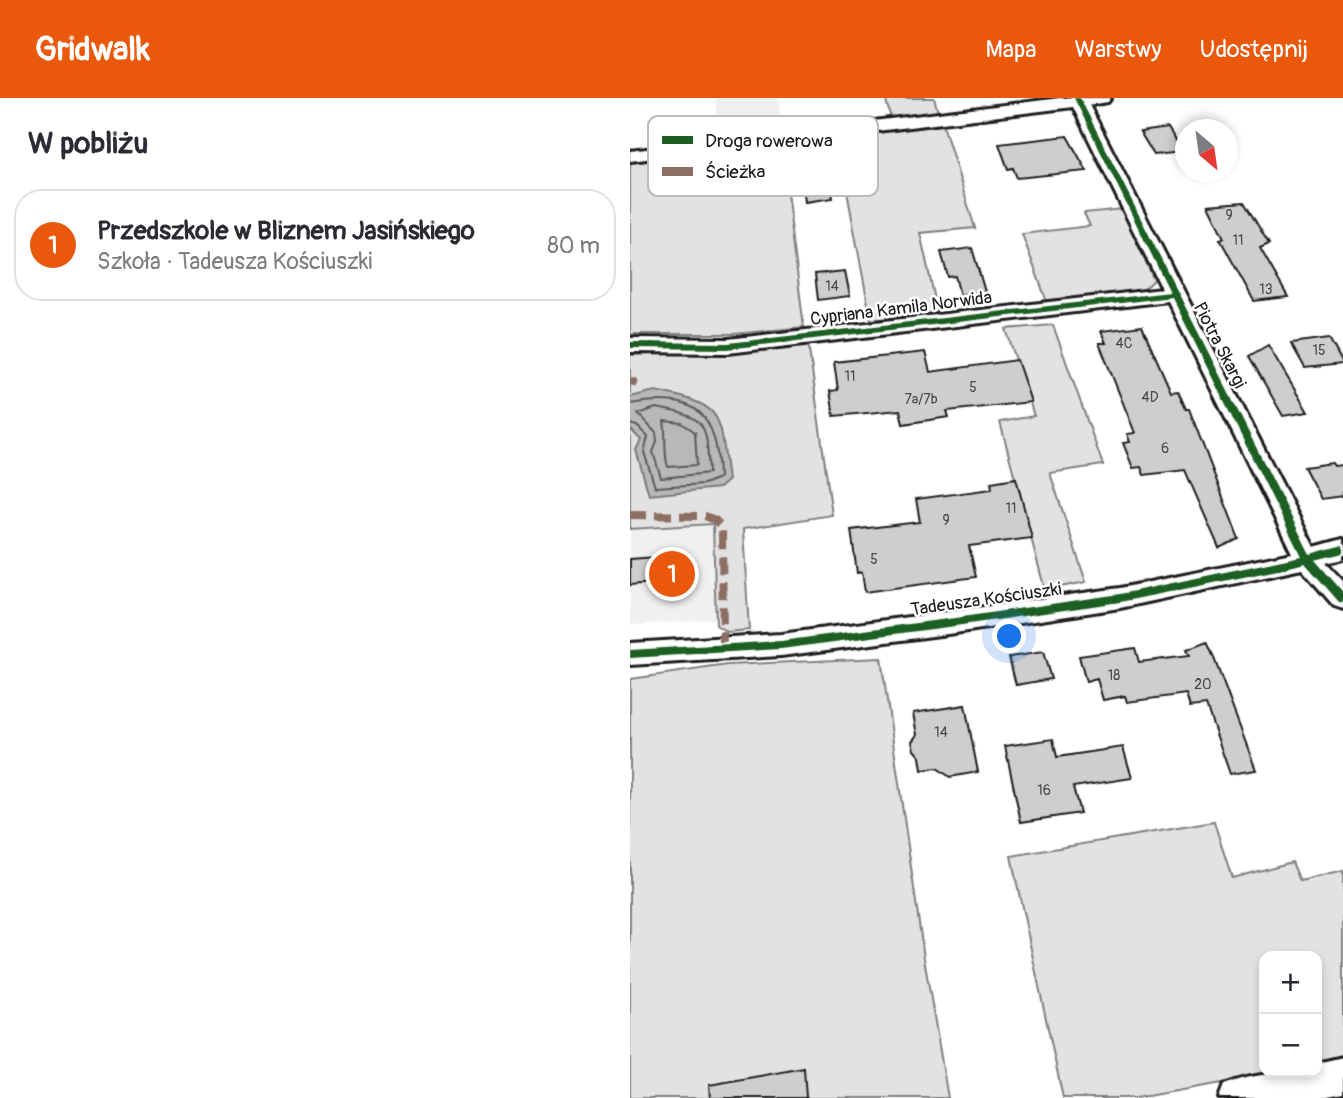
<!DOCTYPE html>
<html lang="pl">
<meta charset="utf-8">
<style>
body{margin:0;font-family:Pangolin,sans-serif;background:#f7f7f7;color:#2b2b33}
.controls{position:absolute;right:21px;bottom:21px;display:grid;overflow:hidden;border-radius:14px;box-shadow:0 4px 10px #0003}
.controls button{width:63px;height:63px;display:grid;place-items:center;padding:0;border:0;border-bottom:2px solid #e1e1e2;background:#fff;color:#2b2b33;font:35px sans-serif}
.compass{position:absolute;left:545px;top:21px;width:63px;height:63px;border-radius:50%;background:#fff;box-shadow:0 4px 10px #0003;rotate:151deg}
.you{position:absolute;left:380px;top:539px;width:24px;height:24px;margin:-18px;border:5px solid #fff;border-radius:50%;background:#1a73e8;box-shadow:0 0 0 10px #1a73e833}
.badge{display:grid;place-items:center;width:46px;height:46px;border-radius:50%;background:#ea580c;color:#fff;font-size:23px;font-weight:700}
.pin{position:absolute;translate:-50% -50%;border:4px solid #fff;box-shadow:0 2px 7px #0006}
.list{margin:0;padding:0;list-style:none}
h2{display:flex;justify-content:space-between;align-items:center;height:91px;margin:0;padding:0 28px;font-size:30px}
h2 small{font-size:23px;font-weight:400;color:#7c7c81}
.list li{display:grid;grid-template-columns:46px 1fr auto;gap:21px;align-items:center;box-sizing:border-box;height:112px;margin:0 14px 14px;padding:0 14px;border:2px solid #e1e1e2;border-radius:28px}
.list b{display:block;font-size:26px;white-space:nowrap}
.list p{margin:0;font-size:23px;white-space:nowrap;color:#7c7c81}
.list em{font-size:23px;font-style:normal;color:#7c7c81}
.map{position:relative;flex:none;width:713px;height:1000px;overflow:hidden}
header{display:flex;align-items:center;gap:42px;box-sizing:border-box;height:98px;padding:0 35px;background:#ea580c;color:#fff}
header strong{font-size:33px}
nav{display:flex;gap:38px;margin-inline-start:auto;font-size:24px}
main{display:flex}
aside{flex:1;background:#fff}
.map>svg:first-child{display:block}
</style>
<header>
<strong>Gridwalk</strong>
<nav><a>Mapa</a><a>Warstwy</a><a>Udostępnij</a></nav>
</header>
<main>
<aside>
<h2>W pobliżu<small></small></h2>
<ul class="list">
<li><span class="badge">1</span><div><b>Przedszkole w Bliznem Jasińskiego</b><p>Szkoła · Tadeusza Kościuszki</p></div><em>80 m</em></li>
</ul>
</aside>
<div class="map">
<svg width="713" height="1000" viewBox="0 0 713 1000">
<rect width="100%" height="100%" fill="#fff"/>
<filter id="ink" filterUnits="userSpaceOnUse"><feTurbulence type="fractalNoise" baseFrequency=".0143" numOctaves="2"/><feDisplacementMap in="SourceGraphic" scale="14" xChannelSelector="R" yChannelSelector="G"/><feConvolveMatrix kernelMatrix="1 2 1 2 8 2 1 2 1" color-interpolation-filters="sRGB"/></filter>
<g filter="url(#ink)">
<g fill="#f0f0f0">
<polygon points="86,0 148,0 153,33 89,40"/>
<polygon points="83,426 86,521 0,527 0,431"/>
</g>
<g fill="#e2e2e2" stroke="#7f7f7f" stroke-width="2">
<polygon points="255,0 304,0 308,14 261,20"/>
<polygon points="313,27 345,130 290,135 308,215 241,222 207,40"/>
<polygon points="151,47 174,229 104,236 0,236 0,65"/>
<polygon points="492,111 524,182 512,193 417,204 392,136 460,128 454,115"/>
<polygon points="423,227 473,367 420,375 456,484 415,492 370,324 404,318 376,231"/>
<polygon points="178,244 202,417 113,431 119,532 97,534 86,527 83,426 0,431 0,257 107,252"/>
<polygon points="251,560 294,860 318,1000 0,1000 0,581 98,567"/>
<polygon points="584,724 602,780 662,764 670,783 713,773 713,962 687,967 687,858 634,858 634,974 656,974 506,1000 433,1000 381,758"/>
</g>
<path fill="#b8b8b8" stroke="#7a7a7a" stroke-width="2" d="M25,293C97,307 89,316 98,382L89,390L19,397L6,352L11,342L0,331V299Z"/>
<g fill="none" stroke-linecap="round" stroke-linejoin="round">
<g stroke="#5a5a5a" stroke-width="2">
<path d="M0,306C66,294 88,314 89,380L74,386L25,389L14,354L18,339L7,328L0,326"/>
<path d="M26,310C79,319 76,325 79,375L31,380L23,354L27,344L26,335L8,316Z"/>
<path d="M34,323L52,325L65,334L67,367L38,369C33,354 37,339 34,323Z"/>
</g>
</g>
<g fill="#cecece" stroke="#1c1c1c" stroke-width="2">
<polygon points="538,30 553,54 524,57 510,34"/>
<polygon points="437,38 457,73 387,80 383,70 378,71 369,46"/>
<polygon points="198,71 203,100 175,104 171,73"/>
<polygon points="614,104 639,146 630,150 658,199 624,203 590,141 594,140 578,107"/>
<polygon points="342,150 355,194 330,197 325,178 318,179 311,154"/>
<polygon points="215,173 220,198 188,202 185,176"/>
<polygon points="512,228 541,294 548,293 556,311 559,311 609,441 589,450 555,372 514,377 511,369 503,370 493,345 500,344 497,336 505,335 469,245 476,245 471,233"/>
<polygon points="699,240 713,266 675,270 661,245"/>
<polygon points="638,247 678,314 653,318 619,258"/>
<polygon points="295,254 300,274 387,262 401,304 317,313 319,319 273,326 270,312 204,318 200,293 208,292 204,264"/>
<polygon points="702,365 704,368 713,367 713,398 691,401 674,369"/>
<polygon points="386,380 402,440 339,448 346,479 235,494 232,474 227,475 221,432 290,424 286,401 362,391 361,384"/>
<polygon points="26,459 23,485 0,487 0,461"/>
<polygon points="577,544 582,555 626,672 600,676 576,607 560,609 556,596 497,604 495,598 473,602 467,581 456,584 449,558 505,550 509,564 559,558 556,552"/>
<polygon points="413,554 421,581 386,587 379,559"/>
<polygon points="335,607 348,674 320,679 307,670 292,672 290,659 284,652 282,643 287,637 283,615"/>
<polygon points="423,641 427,659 493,649 502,680 443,689 450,715 391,724 375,648"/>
<polygon points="174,970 176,1000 80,1000 79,987"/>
</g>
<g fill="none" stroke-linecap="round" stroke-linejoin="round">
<g stroke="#1c1c1c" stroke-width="6">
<g id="street">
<polygon points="430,0 481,0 478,4 459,7 684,449 713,441 713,461 696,465 713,483 713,511 704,508 672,471 490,510 325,535 151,558 0,567 0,545 151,536 325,513 490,490 662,455 538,203 98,255 0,254 0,240 98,241 532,191 443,9 0,63 0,53"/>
<path d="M713,959V995L688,1000H589L594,987C624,975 655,974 687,974V965Z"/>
</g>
</g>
<use href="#street" fill="#fff" fill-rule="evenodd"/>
<g stroke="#8d6e63" stroke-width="8" stroke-dasharray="17 8" stroke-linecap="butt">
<polyline points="0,283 7,285"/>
<polyline points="0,417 75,418 85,422 92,429 93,550"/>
</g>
<g stroke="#fff" stroke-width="5">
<polygon id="cycleway" points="444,0 450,0 680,456 713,447 713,455 685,462 713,494 713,505 709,504 675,465 648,472 490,504 325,528 151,551 0,560 0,552 151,543 325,520 490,496 671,458 542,199 98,251 0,250 0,244 98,245 540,194"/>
</g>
<use href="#cycleway" fill="#1b5e20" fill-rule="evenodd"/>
</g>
</g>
<g text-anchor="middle" stroke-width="5" stroke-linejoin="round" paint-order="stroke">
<g font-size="14" fill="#484848">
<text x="599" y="122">9</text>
<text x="608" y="147">11</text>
<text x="202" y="193">14</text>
<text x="636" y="196">13</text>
<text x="494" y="250">4C</text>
<text x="689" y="257">15</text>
<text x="220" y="283">11</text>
<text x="343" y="294">5</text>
<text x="520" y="304">4D</text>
<text x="291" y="306">7a/7b</text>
<text x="535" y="355">6</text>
<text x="381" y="415">11</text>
<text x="316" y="427">9</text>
<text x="244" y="466">5</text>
<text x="484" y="582">18</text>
<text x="573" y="591">20</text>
<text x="311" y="639">14</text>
<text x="414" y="697">16</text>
</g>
<g font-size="18" fill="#1c1c1c" stroke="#fff">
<text transform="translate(271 210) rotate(-7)" y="6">Cypriana Kamila Norwida</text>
<text transform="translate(590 247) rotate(63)" y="6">Piotra Skargi</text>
<text transform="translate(356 501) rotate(-8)" y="6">Tadeusza Kościuszki</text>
</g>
</g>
<rect x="18" y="18" width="230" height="80" rx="10" fill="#fff" stroke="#bbb" stroke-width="2"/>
<rect x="32" y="38" width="31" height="8" fill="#1b5e20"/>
<rect x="32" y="69" width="31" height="9" fill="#8d6e63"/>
<g font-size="19" fill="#1c1c1c">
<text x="75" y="49">Droga rowerowa</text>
<text x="75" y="80">Ścieżka</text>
</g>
</svg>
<div class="controls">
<button>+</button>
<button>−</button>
</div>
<svg class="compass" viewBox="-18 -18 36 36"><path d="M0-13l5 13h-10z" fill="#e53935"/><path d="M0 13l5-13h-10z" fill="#7c7c81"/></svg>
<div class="you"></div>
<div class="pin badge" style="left:42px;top:476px">1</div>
</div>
</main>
